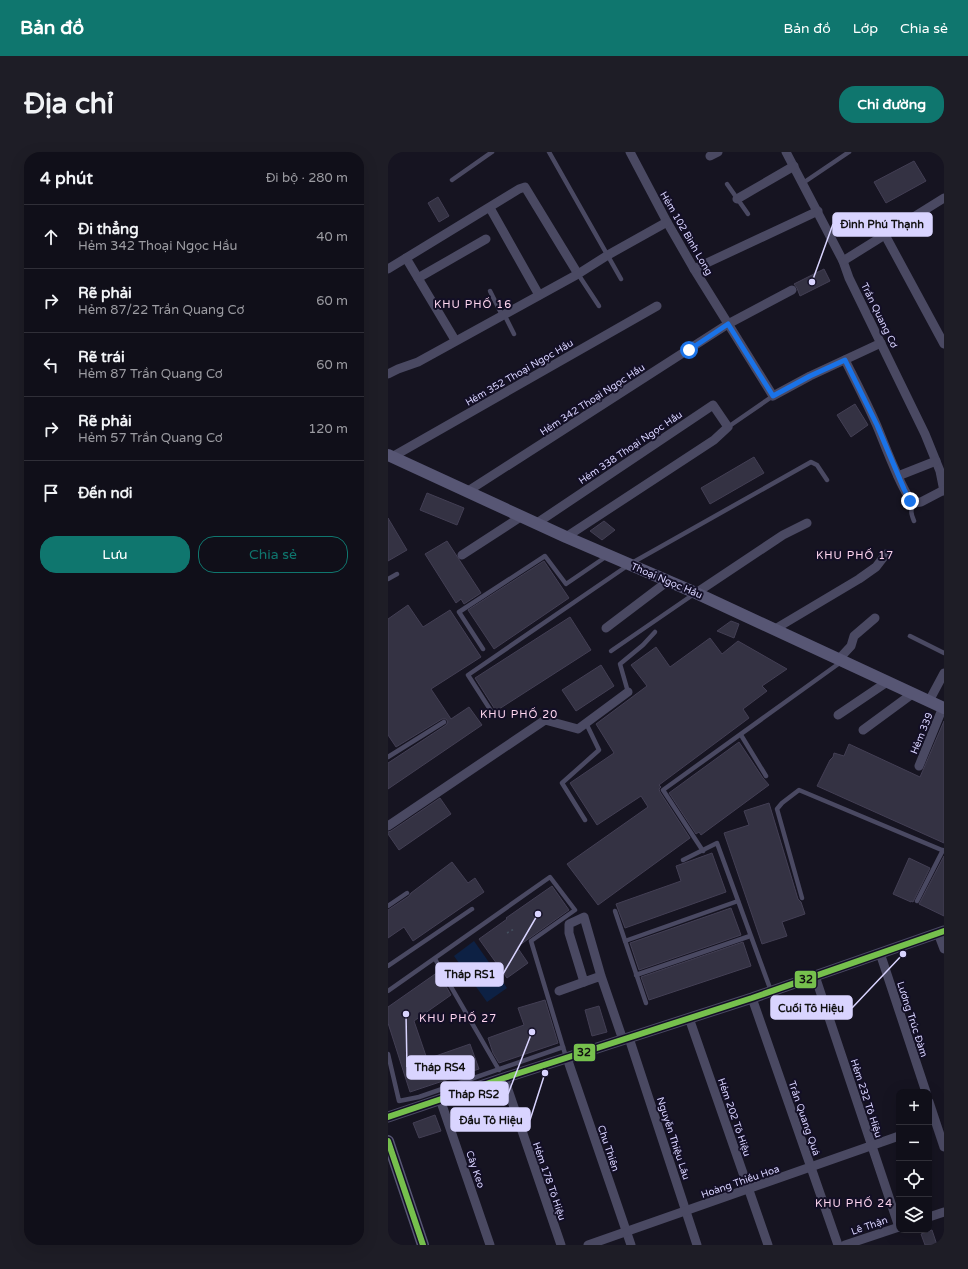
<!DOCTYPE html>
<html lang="vi">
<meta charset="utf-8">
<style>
body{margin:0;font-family:"Varela Round",sans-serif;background:#1e1d26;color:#f1f3f6}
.controls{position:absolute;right:12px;bottom:12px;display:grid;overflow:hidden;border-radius:8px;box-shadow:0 4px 16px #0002}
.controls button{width:36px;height:36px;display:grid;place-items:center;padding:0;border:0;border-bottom:1px solid #302f38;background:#100f19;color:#f1f3f6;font:20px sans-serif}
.stop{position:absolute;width:12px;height:12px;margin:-9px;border:3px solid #1a73e8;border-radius:50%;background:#fff}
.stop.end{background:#1a73e8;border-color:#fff;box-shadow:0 1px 4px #0008}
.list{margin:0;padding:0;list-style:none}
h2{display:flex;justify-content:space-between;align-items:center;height:52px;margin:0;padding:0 16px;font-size:17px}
h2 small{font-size:13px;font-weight:400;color:#9c9ca2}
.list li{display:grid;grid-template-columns:26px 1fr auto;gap:12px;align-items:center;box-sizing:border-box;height:64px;padding:0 16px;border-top:1px solid #302f38}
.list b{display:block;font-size:15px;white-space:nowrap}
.list p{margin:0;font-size:13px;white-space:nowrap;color:#9c9ca2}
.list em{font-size:13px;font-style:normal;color:#9c9ca2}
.actions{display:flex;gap:8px;padding:12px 16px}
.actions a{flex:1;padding:9px 0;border:1px solid #0f766e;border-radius:16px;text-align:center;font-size:14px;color:#0f766e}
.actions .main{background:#0f766e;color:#fff}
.icon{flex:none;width:22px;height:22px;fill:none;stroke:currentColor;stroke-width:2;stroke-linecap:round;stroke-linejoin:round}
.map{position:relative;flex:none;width:556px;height:1093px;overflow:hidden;border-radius:16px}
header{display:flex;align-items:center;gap:24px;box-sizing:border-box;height:56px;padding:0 20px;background:#0f766e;color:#fff}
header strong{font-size:19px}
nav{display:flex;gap:22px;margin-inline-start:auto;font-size:14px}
.intro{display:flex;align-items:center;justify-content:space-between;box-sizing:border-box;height:96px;padding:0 24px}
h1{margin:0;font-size:28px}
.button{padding:10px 18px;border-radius:16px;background:#0f766e;color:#fff;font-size:14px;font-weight:700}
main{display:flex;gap:24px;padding:0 24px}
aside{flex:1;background:#100f19;border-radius:16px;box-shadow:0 4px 16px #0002}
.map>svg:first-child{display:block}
</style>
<header>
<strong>Bản đồ</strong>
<nav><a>Bản đồ</a><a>Lớp</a><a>Chia sẻ</a></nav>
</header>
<div class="intro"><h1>Địa chỉ</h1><a class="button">Chỉ đường</a></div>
<main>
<aside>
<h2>4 phút<small>Đi bộ · 280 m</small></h2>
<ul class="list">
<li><svg class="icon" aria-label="ahead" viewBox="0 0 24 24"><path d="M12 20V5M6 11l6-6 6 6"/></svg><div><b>Đi thẳng</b><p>Hẻm 342 Thoại Ngọc Hầu</p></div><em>40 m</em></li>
<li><svg class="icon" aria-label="right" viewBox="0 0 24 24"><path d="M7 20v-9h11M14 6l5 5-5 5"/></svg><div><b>Rẽ phải</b><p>Hẻm 87/22 Trần Quang Cơ</p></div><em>60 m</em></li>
<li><svg class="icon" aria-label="left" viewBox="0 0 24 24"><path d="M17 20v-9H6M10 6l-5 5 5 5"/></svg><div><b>Rẽ trái</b><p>Hẻm 87 Trần Quang Cơ</p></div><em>60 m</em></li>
<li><svg class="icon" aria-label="right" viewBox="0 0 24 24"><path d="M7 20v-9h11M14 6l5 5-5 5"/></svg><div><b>Rẽ phải</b><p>Hẻm 57 Trần Quang Cơ</p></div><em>120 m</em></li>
<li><svg class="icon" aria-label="arrive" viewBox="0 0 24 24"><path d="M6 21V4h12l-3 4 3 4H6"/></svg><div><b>Đến nơi</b></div></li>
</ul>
<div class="actions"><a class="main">Lưu</a><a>Chia sẻ</a></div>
</aside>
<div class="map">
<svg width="556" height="1093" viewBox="0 0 556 1093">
<rect width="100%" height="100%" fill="#161421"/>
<polygon fill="#0d2144" points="86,789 119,836 99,850 66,804"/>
<g fill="#343243" stroke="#433f54">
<polygon points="526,9 538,29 498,51 486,30"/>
<polygon points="50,45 61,64 51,70 40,51"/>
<polygon points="436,117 442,129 412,144 409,136 406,132"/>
<polygon points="467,252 480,273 463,285 449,263"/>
<polygon points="366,305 376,321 322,352 313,336"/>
<polygon points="39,341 76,356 69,373 32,358"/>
<polygon points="0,366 19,398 0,409"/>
<polygon points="216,369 227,378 214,388 202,379"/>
<polygon points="59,389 93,441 76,452 73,447 68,451 37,402"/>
<polygon points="156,409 181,446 106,497 80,458"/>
<polygon points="20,453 35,475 62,458 93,505 43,537 63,567 81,555 94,573 0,637 0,611 58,573 60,570 58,567 54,567 8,595 0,583 0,467"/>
<polygon points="182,465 203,498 108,559 87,526"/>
<polygon points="343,469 351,472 346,486 329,479"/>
<polygon points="322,486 334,502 350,489 399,517 374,534 379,539 355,557 361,566 271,633 273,635 271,637 272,640 302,686 210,753 179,712 260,655 253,644 209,673 182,631 226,601 208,572 259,534 243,513 268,495 282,515"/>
<polygon points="213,513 226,534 188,559 174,538"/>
<polygon points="556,569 556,691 429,634 442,608 445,605 446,601 456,604 461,592 532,625"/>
<polygon points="351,590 375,626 381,633 313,683 311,680 308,682 281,641"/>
<polygon points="52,646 63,662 11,698 0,682 0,680 3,679"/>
<polygon points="381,651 410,747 413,750 417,762 394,770 399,784 374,792 336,681 361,673 356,659"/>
<polygon points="324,701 338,740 237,776 228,752 293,729 288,714"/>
<polygon points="556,704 556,764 531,752"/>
<polygon points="521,706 542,716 525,750 523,749 523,750 505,742"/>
<polygon points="64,710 80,731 87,726 96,740 25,789 16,775 0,786 0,758 21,744 23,741"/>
<polygon points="164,734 181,758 129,795 140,811 119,826 91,787 119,767 118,766"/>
<polygon points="343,756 353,783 251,818 242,791"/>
<polygon points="355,790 363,814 261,848 253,825"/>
<polygon points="50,820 63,843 26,869 39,907 82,892 91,917 22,940 0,871 0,855"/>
<polygon points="157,848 170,891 111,911 105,901 100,886 136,873 130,856"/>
<polygon points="211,854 219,880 204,884 197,858"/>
<polygon points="47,963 53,979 31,986 25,971"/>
<polygon points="544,1078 549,1093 537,1093 533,1082"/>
</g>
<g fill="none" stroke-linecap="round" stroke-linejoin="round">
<g stroke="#44505f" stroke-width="1.5" stroke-dasharray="2 3" stroke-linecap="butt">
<polyline points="119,781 126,777"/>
<polyline points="24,904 26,911"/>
</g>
<g stroke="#4a4962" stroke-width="4.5">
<polyline points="161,0 233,127"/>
<polyline points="64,28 104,0"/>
<polyline points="415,31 461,0"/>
<polyline points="339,32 360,62"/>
<polyline points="190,122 211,154"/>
<polyline points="102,139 114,163"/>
<polyline points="116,162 126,182"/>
<polyline points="340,275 385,244"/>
<path d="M526,351C522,358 523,362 526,369"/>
<polyline points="0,427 9,422"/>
<polyline points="522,484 556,501"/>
<polyline points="95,497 71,460 157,404 178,432 219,404"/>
<polyline points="223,499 306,442"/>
<polyline points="240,540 232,512 255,493 267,480"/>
<polyline points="105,562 80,523 242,412 423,310 429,313 439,328"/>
<polyline points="353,583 378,624"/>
<polyline points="0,605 56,570"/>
<polyline points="197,668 174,631 211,598 198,571"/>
<polyline points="315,699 275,638 453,510"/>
<polyline points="295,708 329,691 383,839"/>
<polyline points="414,746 389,657 394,651 411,638 556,699"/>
<polyline points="529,749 555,698"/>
<polyline points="0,754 19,741"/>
<polyline points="227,759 258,851"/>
<polyline points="237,789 350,749"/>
<polyline points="47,807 111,918"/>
<polyline points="0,814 84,757"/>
<polyline points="248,823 362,784"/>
<polyline points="0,839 162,725 187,758 143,789 178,905"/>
<polyline points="0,902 11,949 31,945 175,895"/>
</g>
<g stroke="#4a4962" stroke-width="9">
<polyline points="242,0 279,70 306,117 385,244 422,224 493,191"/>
<polyline points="398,0 455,109 461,126 537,282 552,319 556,339"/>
<polyline points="322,4 330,0"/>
<polyline points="349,47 406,14"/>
<polyline points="102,56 151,143"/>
<polyline points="497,83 556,192"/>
<polyline points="18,106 67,188"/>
<polyline points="455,109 556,46"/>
<polyline points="0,117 131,37 137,35 190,122"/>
<polyline points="306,117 430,59"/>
<polyline points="30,126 98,87"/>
<path d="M457,208C468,230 479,251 489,274C495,288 516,345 526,351L533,350L556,338"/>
<polyline points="0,222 10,217 30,210 190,122 220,103 279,70"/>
<polyline points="4,305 269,154"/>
<polyline points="510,324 548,309"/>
<polyline points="80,339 340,172 404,138"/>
<polyline points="149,371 325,253 340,275 326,288 178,385"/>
<polyline points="74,403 134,364"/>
<polyline points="308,441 395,383 419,371"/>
<polyline points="218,476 280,429"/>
<polyline points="387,477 471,427 488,415 498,402"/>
<polyline points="451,507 463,494 466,484 487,466"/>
<polyline points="541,549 556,521"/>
<polyline points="450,563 499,530"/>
<polyline points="475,578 524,542"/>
<polyline points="531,614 555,555"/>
<polyline points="0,674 157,568 190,577 240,540"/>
<polyline points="550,781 556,797"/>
<polyline points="492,801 538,940"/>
<polyline points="213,824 196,830 181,781 181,772 196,765 213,824 235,888"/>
<polyline points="427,824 511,1075"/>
<polyline points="171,839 196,830"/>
<polyline points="364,846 450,1093"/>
<polyline points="301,866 380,1093"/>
<polyline points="241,886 309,1093"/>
<polyline points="179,906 243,1093"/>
<polyline points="116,926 173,1093"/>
<polyline points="52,947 102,1093"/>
<polyline points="541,950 556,995"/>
<polyline points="541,1065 556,1060"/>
<polyline points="200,1093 511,984"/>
<polyline points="457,1093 511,1075"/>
</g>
<polyline stroke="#4a4962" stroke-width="11" points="0,965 116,926 364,846 556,779"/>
<g stroke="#575674" stroke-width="12">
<polyline points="0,303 178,385 308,441 556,556"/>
<polyline points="0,989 35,1093"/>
</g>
<g stroke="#130f26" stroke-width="9">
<g id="bus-1">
<polyline points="0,965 116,926 364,846 556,779"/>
<polyline points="0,989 35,1093"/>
</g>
</g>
<use href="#bus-1" stroke="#76c04d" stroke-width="6"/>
</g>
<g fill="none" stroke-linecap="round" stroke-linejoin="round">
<polyline stroke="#1a73e8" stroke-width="5" points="301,198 340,172 385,244 422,224 457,208 489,273 516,337 522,349"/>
</g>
<g text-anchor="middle" stroke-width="4" stroke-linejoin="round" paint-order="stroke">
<g font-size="10" fill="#d9d4ff" stroke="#130f26">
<text transform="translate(299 81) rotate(60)" y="4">Hẻm 102 Bình Long</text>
<text transform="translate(492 163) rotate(64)" y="4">Trần Quang Cơ</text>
<text transform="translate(131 220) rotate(-30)" y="4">Hẻm 352 Thoại Ngọc Hầu</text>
<text transform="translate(204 247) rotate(-33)" y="4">Hẻm 342 Thoại Ngọc Hầu</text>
<text transform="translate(242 295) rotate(-34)" y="4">Hẻm 338 Thoại Ngọc Hầu</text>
<text transform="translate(279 428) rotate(23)" y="4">Thoại Ngọc Hầu</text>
<text transform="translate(533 581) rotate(-68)" y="4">Hẻm 339</text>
<text transform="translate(525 867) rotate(72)" y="4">Lương Trúc Đàm</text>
<text transform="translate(479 946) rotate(72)" y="4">Hẻm 232 Tô Hiệu</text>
<text transform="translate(347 965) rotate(71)" y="4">Hẻm 202 Tô Hiệu</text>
<text transform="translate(417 966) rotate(71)" y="4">Trần Quang Quá</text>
<text transform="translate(286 986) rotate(72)" y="4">Nguyễn Thiệu Lâu</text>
<text transform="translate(221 996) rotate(71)" y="4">Chu Thiên</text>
<text transform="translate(88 1017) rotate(71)" y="4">Cây Keo</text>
<text transform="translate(162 1029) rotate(71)" y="4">Hẻm 178 Tô Hiệu</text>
<text transform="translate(352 1029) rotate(-19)" y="4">Hoàng Thiều Hoa</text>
<text transform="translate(481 1073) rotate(-19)" y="4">Lê Thận</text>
</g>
<g font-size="11" letter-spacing="1" fill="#ffd6f0" stroke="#130f26">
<text x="85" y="156">KHU PHỐ 16</text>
<text x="467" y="407">KHU PHỐ 17</text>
<text x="131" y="566">KHU PHỐ 20</text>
<text x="70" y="870">KHU PHỐ 27</text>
<text x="466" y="1055">KHU PHỐ 24</text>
</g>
</g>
<path fill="none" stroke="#d9d4ff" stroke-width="1.5" d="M424 130L445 72M150 762L115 822M515 802L464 856M18 862L19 915M144 880L120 942M157 921L142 968"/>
<g fill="#d9d4ff" stroke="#130f26" stroke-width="1.5">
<circle cx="424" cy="130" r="4"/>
<circle cx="150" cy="762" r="4"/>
<circle cx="515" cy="802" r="4"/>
<circle cx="18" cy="862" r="4"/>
<circle cx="144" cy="880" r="4"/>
<circle cx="157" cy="921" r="4"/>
</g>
<g fill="#d9d4ff" stroke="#d9d4ff" stroke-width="1.5">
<rect x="445" y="61" width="99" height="23" rx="4"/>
<rect x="48" y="811" width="67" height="23" rx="4"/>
<rect x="383" y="844" width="81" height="23" rx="4"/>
<rect x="19" y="904" width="67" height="23" rx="4"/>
<rect x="53" y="930" width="67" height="23" rx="4"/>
<rect x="63" y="956" width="79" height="23" rx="4"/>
</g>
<g font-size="11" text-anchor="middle" font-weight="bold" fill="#111">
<text x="494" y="76">Đình Phú Thạnh</text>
<text x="82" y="826">Tháp RS1</text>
<text x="423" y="860">Cuối Tô Hiệu</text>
<text x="52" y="919">Tháp RS4</text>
<text x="86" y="946">Tháp RS2</text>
<text x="103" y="972">Đầu Tô Hiệu</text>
</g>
<g stroke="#130f26" stroke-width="1.5">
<rect x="406" y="818" width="23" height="19" rx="4" fill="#76c04d"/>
<rect x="185" y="891" width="23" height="19" rx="4" fill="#76c04d"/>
</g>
<g font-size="11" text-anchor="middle" font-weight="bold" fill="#111">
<text x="418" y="831">32</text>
<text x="196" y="904">32</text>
</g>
</svg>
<div class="controls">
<button>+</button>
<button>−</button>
<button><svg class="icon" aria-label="locate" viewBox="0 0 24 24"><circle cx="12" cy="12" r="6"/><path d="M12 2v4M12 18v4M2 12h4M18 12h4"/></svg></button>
<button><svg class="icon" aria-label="layers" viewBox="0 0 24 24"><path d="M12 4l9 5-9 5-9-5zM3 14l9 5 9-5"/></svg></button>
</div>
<div class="stop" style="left:301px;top:198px"></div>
<div class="stop end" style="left:522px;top:349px"></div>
</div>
</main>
